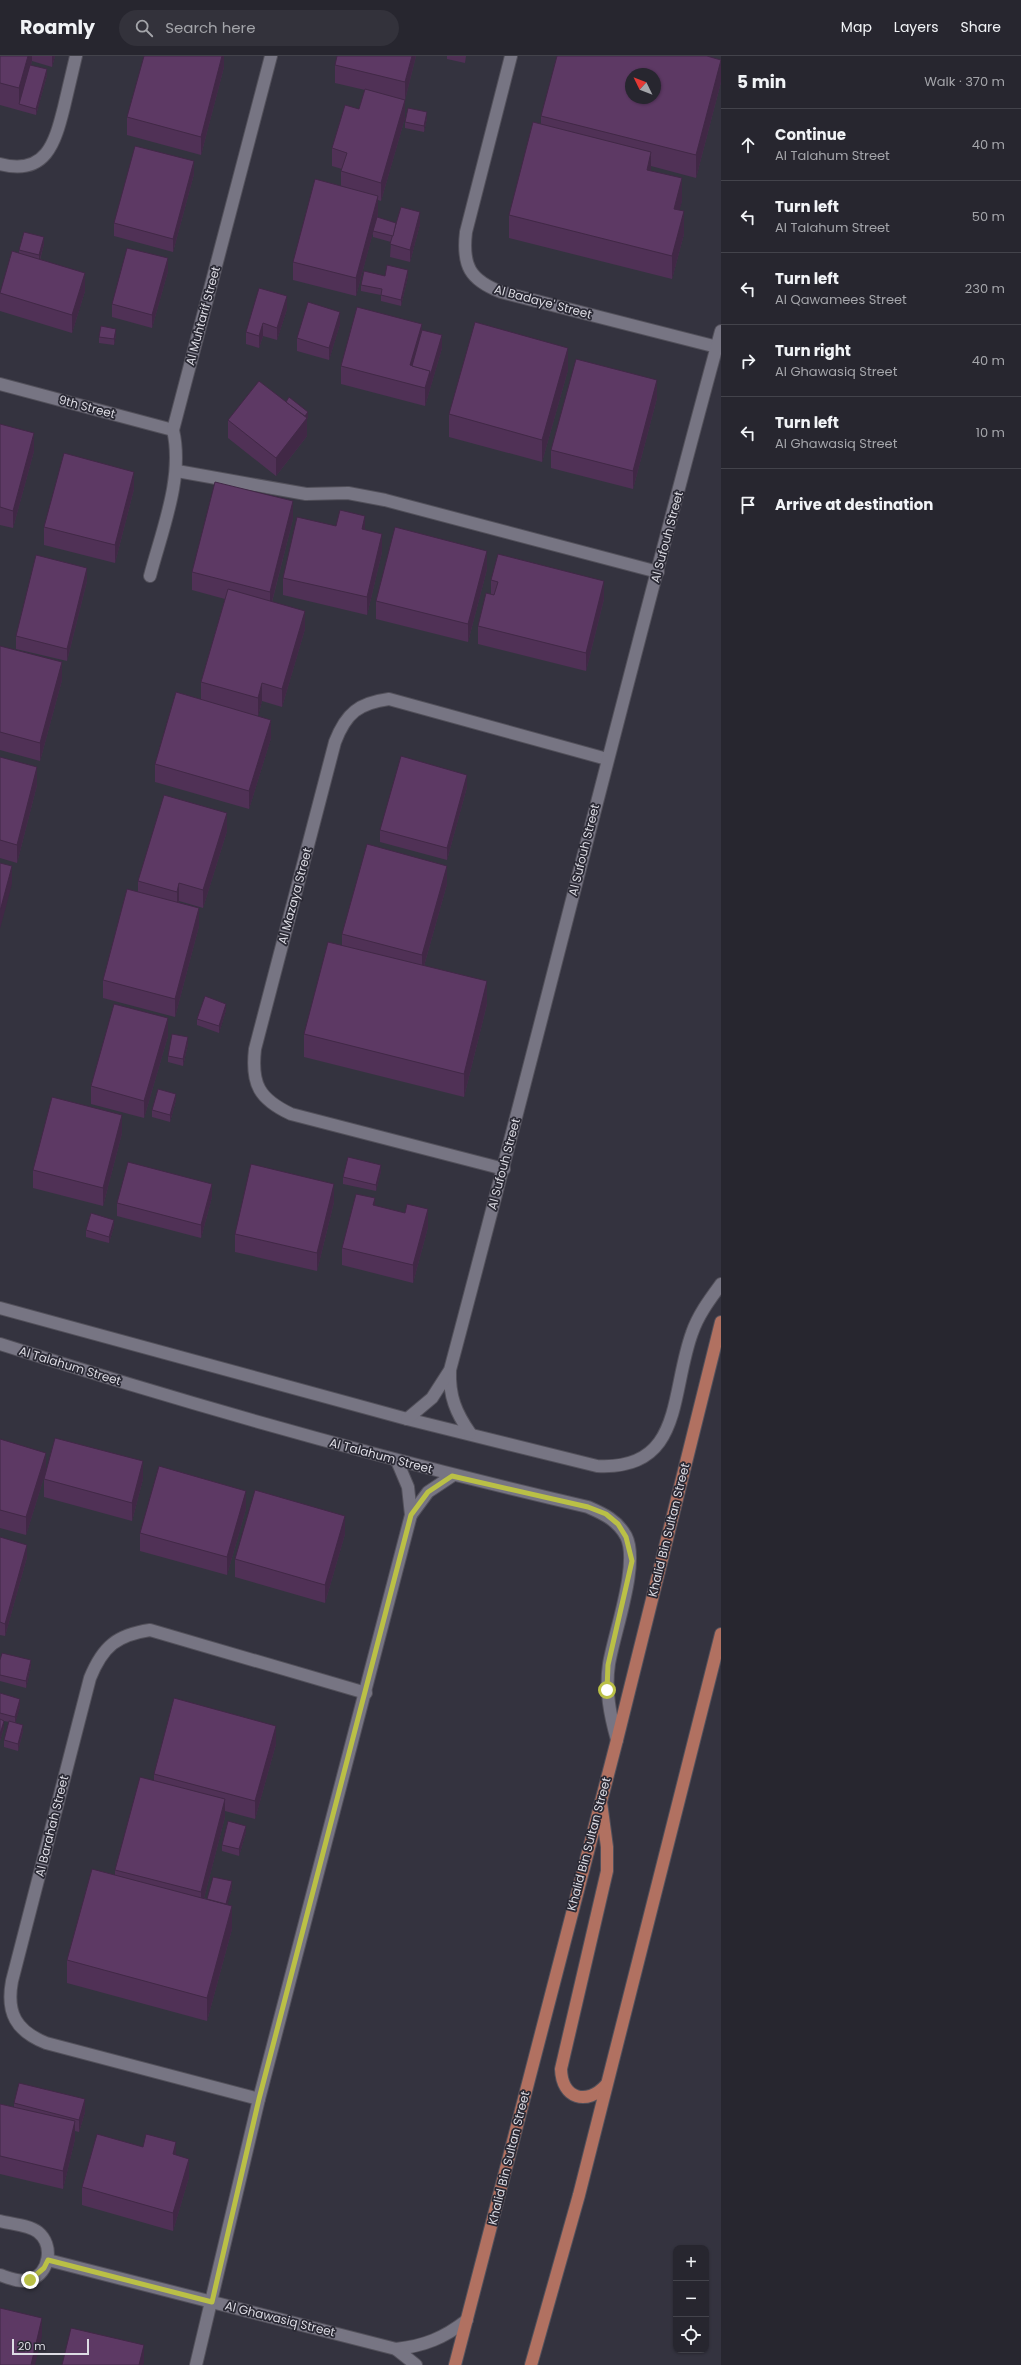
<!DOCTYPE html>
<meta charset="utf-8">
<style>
body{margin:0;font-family:Poppins,sans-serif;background:#33323b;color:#f1f3f6}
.controls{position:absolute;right:12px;bottom:12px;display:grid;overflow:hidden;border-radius:8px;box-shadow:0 1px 3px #0004}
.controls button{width:36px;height:36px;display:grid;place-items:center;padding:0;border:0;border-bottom:1px solid #43434b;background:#27262f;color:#f1f3f6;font:20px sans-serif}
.compass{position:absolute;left:625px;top:12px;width:36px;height:36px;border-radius:50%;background:#27262f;box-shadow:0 1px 3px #0004;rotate:313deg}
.scale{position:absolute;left:12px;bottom:10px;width:77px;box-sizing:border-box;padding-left:4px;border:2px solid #dddce4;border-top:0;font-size:11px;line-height:14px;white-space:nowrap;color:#dddce4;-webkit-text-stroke:3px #2a2934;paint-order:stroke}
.stop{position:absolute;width:12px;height:12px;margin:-9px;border:3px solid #bac046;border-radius:50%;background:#fff}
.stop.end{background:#bac046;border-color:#fff;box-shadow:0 1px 4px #0008}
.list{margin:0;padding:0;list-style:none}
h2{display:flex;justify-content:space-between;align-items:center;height:52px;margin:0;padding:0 16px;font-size:17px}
h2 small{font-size:13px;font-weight:400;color:#a4a5aa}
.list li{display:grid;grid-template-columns:26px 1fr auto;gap:12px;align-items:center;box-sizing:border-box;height:72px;padding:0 16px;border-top:1px solid #43434b}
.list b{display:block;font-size:15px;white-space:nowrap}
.list p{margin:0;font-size:13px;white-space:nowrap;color:#a4a5aa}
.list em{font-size:13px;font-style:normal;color:#a4a5aa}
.icon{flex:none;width:22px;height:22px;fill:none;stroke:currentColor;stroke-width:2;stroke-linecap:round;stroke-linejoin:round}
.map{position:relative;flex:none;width:721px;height:2309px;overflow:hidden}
header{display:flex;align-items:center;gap:24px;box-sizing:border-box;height:56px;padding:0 20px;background:#27262f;border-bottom:1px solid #43434b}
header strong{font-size:19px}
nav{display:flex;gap:22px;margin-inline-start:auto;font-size:14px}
.search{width:280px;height:36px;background:#33323b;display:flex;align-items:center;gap:10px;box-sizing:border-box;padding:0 14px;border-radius:22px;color:#a4a5aa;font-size:15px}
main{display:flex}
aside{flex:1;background:#27262f}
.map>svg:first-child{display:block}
</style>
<header>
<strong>Roamly</strong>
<div class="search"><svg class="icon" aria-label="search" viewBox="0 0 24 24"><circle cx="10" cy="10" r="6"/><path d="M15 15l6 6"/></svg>Search here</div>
<nav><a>Map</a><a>Layers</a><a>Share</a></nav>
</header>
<main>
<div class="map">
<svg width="721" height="2309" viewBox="0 0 721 2309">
<rect width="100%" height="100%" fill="#34333f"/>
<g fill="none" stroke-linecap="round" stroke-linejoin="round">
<g stroke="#52505a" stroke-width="14">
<g id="street">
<path d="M511,0L466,176C462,210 470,224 501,236L721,292"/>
<path d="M0,108C46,120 55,87 64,51C68,34 72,17 76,0"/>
<polyline points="0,328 173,374"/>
<polyline points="177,415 306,438 348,437 385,444 658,516"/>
<path d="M150,520C162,474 184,421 173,374L271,0"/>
<path d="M504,1113L291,1058C259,1043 251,1028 255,993L335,686C346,657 359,647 389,643L607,703"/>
<path d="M0,1252L407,1363L597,1410C684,1415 670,1337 692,1277C698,1259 710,1243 721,1228"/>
<path d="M0,1288C194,1350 390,1405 588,1451C604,1458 617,1464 626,1480C640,1507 614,1577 609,1608C605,1634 610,1659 617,1684"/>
<path d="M450,1315C449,1340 456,1357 470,1377"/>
<path d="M407,1363L432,1342L450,1314C542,968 627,620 721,275"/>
<polyline points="411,1459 428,1436 452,1420"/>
<path d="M259,2043L46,1987C16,1975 6,1957 12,1925L90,1622C103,1590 117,1579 150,1574L366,1637"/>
<path d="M0,2165C11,2168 29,2169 38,2176C54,2189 50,2217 30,2224C20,2227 9,2222 0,2219"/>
<path d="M48,2204L396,2293C424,2290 444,2282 467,2264"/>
<polyline points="396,2293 416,2309"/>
<polyline points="196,2309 259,2043 411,1459 408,1431 397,1405"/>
</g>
</g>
<g stroke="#52505a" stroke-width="14">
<g id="primary">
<path d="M601,1746L607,1791V1815L561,2013C562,2043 587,2050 606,2029"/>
<polyline points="455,2309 617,1684 721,1266"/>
<polyline points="531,2309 579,2139 721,1578"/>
</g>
</g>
<use href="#street" stroke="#777583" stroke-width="12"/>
<use href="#primary" stroke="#b17161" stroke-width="12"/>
</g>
<g fill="#503156">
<polygon points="0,0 55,0 52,11 32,5 31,9 47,19 36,59 0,49"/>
<polygon points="224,0 224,11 201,99 127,79 127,61"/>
<polygon points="416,0 405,44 405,62 381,145 378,144 378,158 377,162 396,167 420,168 410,206 390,201 391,186 373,181 373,176 356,240 293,224 293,206 341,130 341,115 342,113 332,110 332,92 359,53 365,34 335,27 335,9"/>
<polygon points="447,0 466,0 465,7 447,3"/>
<polygon points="709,1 721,26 696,122 651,110 651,115 682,145 679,154 684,178 672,223 509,182 509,159 541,68 541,60"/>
<polygon points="427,62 424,76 405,72 405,66"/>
<polygon points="194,118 173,196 114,180 114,167"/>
<polygon points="44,188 40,204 85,235 72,277 0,255 0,236 19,198 19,194"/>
<polygon points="168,215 152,272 112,261 112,248"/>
<polygon points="385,220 408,220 401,250 381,245 381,239 361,235 361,229"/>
<polygon points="287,253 277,284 263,280 259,292 246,288 246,276"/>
<polygon points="340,268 329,304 297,295 297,282"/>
<polygon points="422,274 442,292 425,350 341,328 341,310"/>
<polygon points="116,279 114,289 99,287 99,281"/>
<polygon points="568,314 542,406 449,381 449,358"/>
<polygon points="657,342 633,433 551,412 551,394"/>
<polygon points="308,362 307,363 307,380 276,420 228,382 228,364"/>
<polygon points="0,368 34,395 13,472 0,469"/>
<polygon points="134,433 115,507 44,489 44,471"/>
<polygon points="293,463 272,546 305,573 282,651 262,645 258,660 271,682 249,753 155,726 155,708 201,643 201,626 225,543 192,534 192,516"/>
<polygon points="336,470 365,474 382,496 367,559 283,539 283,522"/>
<polygon points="487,513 468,586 376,563 376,545"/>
<polygon points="491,524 604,543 586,615 478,588 478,570 491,538"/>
<polygon points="87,525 67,605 16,593 16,580"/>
<polygon points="0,590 62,624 40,705 0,694"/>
<polygon points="0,701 37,729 17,807 0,802"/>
<polygon points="467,731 447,804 380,786 380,774"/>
<polygon points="227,775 203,852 179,845 179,847 199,870 175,961 103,942 103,924 138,836 138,825"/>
<polygon points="447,828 424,910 487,948 464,1041 304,1001 304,978 342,889 342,878"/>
<polygon points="226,954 219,977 197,969 197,963"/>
<polygon points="168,980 144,1062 91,1048 91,1030"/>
<polygon points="188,988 183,1010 168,1006 168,1000"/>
<polygon points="176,1044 170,1066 152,1061 152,1054"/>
<polygon points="122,1077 103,1150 33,1132 33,1114"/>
<polygon points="381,1115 376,1135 343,1128 343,1121"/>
<polygon points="212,1141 201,1182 117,1160 117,1147"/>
<polygon points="334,1146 317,1215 235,1196 235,1178"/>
<polygon points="375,1150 428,1171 413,1227 342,1209 342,1192"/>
<polygon points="114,1170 109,1187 86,1181 86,1174"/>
<polygon points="0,1383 46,1415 26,1479 0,1472"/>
<polygon points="44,1423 143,1423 132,1465 44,1441"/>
<polygon points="246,1453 227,1519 140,1495 140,1477"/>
<polygon points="345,1478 325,1547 235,1521 235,1503"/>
<polygon points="0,1481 27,1501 5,1580 0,1579"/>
<polygon points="0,1604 31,1610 26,1632 0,1625"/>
<polygon points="0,1637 20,1650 15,1667 23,1675 18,1695 4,1691 4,1684 9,1666 4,1665 4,1671 0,1685"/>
<polygon points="276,1688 255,1763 225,1755 225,1761 204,1842 207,1843 232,1832 227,1849 232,1873 207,1965 67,1927 67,1904 115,1819 115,1814 154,1725 154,1718"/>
<polygon points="246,1776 239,1800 222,1795 222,1789"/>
<polygon points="14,2047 85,2056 79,2076 75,2075 75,2083 63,2133 0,2118 0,2048 14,2051"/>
<polygon points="143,2091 176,2099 189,2121 173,2175 82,2149 82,2131"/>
</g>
<g fill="#412846">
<polygon points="28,0 32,0 32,5 21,48 19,48 19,32"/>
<polygon points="52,0 55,0 52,11"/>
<polygon points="222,0 224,0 224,11 201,99 201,81"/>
<polygon points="412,0 416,0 405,44 405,26"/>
<polygon points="721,4 721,26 696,122 696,99"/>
<polygon points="47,13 47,19 36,59 36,53"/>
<polygon points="405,44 405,62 381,145 381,127"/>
<polygon points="427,56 427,62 424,76 424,70"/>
<polygon points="651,96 651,119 647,114"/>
<polygon points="194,105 194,118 173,196 173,183"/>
<polygon points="682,122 682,145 674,175 674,153"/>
<polygon points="378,140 378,158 356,240 356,222"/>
<polygon points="684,155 684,178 672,223 672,200"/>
<polygon points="420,156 420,168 410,206 410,194"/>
<polygon points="44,181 44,188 39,206 39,199"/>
<polygon points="168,202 168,215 152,272 152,259"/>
<polygon points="408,214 408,220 401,250 401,244"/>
<polygon points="85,217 85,235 72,277 72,259"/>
<polygon points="287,240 287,253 277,284 277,272"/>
<polygon points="340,256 340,268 329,304 329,292"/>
<polygon points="263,267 263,280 259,292 259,280"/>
<polygon points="422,268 422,286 410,315 410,309"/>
<polygon points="116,273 116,279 114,289 114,283"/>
<polygon points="442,279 442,292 425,350 425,332"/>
<polygon points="568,292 568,314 542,406 542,384"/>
<polygon points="657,324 657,342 633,433 633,415"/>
<polygon points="308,356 308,362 307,363 307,380 276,420 276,402 299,367"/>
<polygon points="34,377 34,395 13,472 13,455"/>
<polygon points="134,416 134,433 115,507 115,489"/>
<polygon points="293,445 293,463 270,553 270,536"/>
<polygon points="365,460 365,478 362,473"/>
<polygon points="382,478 382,496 367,559 367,541"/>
<polygon points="487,495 487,513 468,586 468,568"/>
<polygon points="87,512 87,525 67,605 67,593"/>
<polygon points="604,525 604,543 586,615 586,597"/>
<polygon points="305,555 305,573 282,651 282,633"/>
<polygon points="62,606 62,624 40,705 40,687"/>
<polygon points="262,627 262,645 258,660 258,642"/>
<polygon points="271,664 271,682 249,753 249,735"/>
<polygon points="37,711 37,729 17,807 17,789"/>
<polygon points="467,719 467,731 447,804 447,792"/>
<polygon points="227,757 227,775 203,852 203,834"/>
<polygon points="12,810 12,828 0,873 0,855"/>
<polygon points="447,810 447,828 422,917 422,899"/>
<polygon points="179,827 179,845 177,854 177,836"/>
<polygon points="199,852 199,870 175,961 175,943"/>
<polygon points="487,925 487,948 464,1041 464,1018"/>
<polygon points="226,948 226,954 219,977 219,970"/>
<polygon points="168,962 168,980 144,1062 144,1045"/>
<polygon points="188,981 188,988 183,1010 183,1003"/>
<polygon points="176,1038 176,1044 170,1066 170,1059"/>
<polygon points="122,1059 122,1077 103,1150 103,1132"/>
<polygon points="381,1109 381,1115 376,1135 376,1129"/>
<polygon points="212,1128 212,1141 201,1182 201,1169"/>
<polygon points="334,1128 334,1146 317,1215 317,1197"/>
<polygon points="375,1142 375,1160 373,1149"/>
<polygon points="428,1153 428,1171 413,1227 413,1209"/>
<polygon points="114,1164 114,1170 109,1187 109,1181"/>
<polygon points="46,1397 46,1415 26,1479 26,1461"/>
<polygon points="143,1405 143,1423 132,1465 132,1447"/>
<polygon points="246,1435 246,1453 227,1519 227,1501"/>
<polygon points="345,1460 345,1478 325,1547 325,1529"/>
<polygon points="27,1489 27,1501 5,1580 5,1568"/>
<polygon points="31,1604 31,1610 26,1632 26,1625"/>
<polygon points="20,1643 20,1650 15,1668 15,1661"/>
<polygon points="4,1665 4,1671 0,1685 0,1678"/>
<polygon points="23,1669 23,1675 18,1695 18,1688"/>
<polygon points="276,1670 276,1688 255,1763 255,1745"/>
<polygon points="225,1743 225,1761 201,1854 201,1836"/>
<polygon points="246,1770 246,1776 239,1800 239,1793"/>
<polygon points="232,1825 232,1832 224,1862 224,1855"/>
<polygon points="232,1850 232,1873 207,1965 207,1942"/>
<polygon points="85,2043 85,2056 79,2076 79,2064"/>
<polygon points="75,2065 75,2083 63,2133 63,2115"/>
<polygon points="176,2086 176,2104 173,2098"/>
<polygon points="189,2103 189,2121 173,2175 173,2157"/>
<polygon points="42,2262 42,2280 35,2309 31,2309"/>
<polygon points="144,2289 144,2307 143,2309 139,2309"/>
</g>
<g fill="#5d3964" stroke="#412846" fill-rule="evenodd">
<polygon points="0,0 28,0 19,32 0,27"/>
<polygon points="144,0 222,0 201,81 127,61"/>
<polygon points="337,0 412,0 405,26 335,9"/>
<path d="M557,0H707L721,4L696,99L541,60ZM631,18H655V42H631Z"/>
<polygon points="30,9 47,13 36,53 19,48"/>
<polygon points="365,33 405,44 381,127 341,115 347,97 332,92 345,49 359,53"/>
<polygon points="408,52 427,56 424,70 405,66"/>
<polygon points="533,66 651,96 647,114 682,122 674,153 684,155 672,200 509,159"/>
<polygon points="135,90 194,105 173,183 114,167"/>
<polygon points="315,123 378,140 356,222 293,206"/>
<polygon points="401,151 420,156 410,194 390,188"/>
<polygon points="377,161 396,167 393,180 373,175"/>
<polygon points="24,176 44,181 39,199 19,194"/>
<polygon points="127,192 168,202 152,259 112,248"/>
<polygon points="12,195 85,217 72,259 0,237"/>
<polygon points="387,209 408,214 401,244 381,239 382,233 361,229 364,215 385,220"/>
<polygon points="259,232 287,240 277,272 263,267 259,280 246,276"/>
<polygon points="308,246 340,256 329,292 297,282"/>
<polygon points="357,251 422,268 410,309 430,315 425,332 341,310"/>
<polygon points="475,266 568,292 542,384 449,358"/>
<polygon points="101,270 116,273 114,283 99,281"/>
<polygon points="422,274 442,279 430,320 430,315 412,310"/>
<polygon points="576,303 657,324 633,415 551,394"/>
<polygon points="259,325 307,362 276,402 228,364"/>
<polygon points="289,341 308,356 305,360 286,346"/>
<polygon points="0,368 34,377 13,455 0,451"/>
<polygon points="64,397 134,416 115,489 44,471"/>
<polygon points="215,426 293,445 270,536 192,516"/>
<polygon points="340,454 365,460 362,473 382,478 367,541 283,522 297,461 336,470"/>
<polygon points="395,471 487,495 468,568 376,545"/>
<polygon points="498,498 604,525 586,597 478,570 486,537 494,539 498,526 491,524"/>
<polygon points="36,499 87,512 67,593 16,580"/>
<polygon points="228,533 305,555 282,633 262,627 258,642 201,626"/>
<polygon points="0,590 62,606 40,687 0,676"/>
<polygon points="176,636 271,664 249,735 155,708"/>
<polygon points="401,700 467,719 447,792 380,774"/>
<polygon points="0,701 37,711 17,789 0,784"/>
<polygon points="164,739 227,757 203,834 179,827 177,836 138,825"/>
<polygon points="367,788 447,810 422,899 342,878"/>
<polygon points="0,807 12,810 0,855"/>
<polygon points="127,833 199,852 175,943 103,924"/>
<polygon points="328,886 487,925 464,1018 304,978"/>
<polygon points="205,940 226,948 219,970 197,963"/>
<polygon points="114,948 168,962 144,1045 91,1030"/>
<polygon points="172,978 188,981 183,1003 168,1000"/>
<polygon points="158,1033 176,1038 170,1059 152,1054"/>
<polygon points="52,1041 122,1059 103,1132 33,1114"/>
<polygon points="348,1101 381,1109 376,1129 343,1121"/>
<polygon points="128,1106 212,1128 201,1169 117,1147"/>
<polygon points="251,1108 334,1128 317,1197 235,1178"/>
<polygon points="356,1138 375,1142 373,1149 405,1157 407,1148 428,1153 413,1209 342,1192"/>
<polygon points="91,1157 114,1164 109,1181 86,1174"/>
<polygon points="55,1382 143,1405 132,1447 44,1423"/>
<polygon points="0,1383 46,1397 26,1461 0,1454"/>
<polygon points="159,1410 246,1435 227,1501 140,1477"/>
<polygon points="255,1434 345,1460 325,1529 235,1503"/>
<polygon points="0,1481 27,1489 5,1568 0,1566"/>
<polygon points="2,1597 31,1604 26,1625 0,1619 0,1604"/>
<polygon points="0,1637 20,1643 15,1661 0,1657"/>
<polygon points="174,1642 276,1670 255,1745 154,1718"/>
<polygon points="0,1663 4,1665 0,1678"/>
<polygon points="9,1665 23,1669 18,1688 4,1684"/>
<polygon points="140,1721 225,1743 201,1836 115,1814"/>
<polygon points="228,1765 246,1770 239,1793 222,1789"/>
<polygon points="92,1813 232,1850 207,1942 67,1904"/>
<polygon points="213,1821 232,1825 226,1848 207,1843"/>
<polygon points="19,2027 85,2043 79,2064 14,2047"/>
<polygon points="0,2048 75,2065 63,2115 0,2100"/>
<polygon points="97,2078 143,2091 146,2078 176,2086 173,2098 189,2103 173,2157 82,2131"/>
<polygon points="0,2252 42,2262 31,2309 0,2309"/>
<polygon points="71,2272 144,2289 139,2309 62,2309"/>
</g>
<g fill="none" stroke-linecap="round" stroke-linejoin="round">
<polyline stroke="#bac046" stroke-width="5" points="30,2224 44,2212 48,2204 212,2246 259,2043 411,1459 428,1436 452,1420 588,1451 606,1458 618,1468 626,1481 632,1505 608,1609 607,1634"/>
</g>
<g text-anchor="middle" stroke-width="3.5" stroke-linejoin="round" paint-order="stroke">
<g font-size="12" fill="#dddce4" stroke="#2a2934">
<text transform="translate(543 246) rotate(15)" y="4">Al Badaye' Street</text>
<text transform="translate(203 260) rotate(-75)" y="4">Al Muhtarif Street</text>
<text transform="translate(87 351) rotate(15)" y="4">9th Street</text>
<text transform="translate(667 481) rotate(-75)" y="4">Al Sufouh Street</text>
<text transform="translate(584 794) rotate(-76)" y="4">Al Sufouh Street</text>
<text transform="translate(295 840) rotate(-75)" y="4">Al Mazaya Street</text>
<text transform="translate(504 1108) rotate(-75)" y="4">Al Sufouh Street</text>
<text transform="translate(70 1310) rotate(17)" y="4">Al Talahum Street</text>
<text transform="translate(381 1400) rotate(15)" y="4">Al Talahum Street</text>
<text transform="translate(669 1474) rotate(-76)" y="4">Khalid Bin Sultan Street</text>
<text transform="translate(52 1770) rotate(-76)" y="4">Al Barahah Street</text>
<text transform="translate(589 1788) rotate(-75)" y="4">Khalid Bin Sultan Street</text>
<text transform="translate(509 2102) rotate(-76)" y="4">Khalid Bin Sultan Street</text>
<text transform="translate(280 2263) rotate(14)" y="4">Al Ghawasiq Street</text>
</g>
</g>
</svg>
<div class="controls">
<button>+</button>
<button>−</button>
<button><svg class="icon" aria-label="locate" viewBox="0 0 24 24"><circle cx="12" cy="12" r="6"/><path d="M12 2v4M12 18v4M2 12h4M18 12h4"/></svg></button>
</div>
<svg class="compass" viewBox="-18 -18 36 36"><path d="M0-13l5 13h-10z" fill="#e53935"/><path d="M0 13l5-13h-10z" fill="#a4a5aa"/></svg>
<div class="scale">20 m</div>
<div class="stop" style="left:607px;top:1634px"></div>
<div class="stop end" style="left:30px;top:2224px"></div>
</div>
<aside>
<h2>5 min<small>Walk · 370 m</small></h2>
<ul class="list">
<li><svg class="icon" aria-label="ahead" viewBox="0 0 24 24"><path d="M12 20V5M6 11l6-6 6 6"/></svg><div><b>Continue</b><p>Al Talahum Street</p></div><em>40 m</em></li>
<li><svg class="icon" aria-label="left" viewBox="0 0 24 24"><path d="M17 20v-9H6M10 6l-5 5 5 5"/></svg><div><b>Turn left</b><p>Al Talahum Street</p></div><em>50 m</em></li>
<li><svg class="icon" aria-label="left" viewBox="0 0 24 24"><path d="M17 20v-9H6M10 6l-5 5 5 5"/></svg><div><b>Turn left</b><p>Al Qawamees Street</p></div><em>230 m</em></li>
<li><svg class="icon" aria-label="right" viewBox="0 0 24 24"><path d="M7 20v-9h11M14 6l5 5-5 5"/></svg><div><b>Turn right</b><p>Al Ghawasiq Street</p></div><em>40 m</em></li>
<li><svg class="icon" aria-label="left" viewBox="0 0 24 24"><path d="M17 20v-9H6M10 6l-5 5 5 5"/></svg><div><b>Turn left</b><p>Al Ghawasiq Street</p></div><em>10 m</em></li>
<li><svg class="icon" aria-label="arrive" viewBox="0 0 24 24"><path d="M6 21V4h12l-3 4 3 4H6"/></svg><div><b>Arrive at destination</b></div></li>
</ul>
</aside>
</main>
